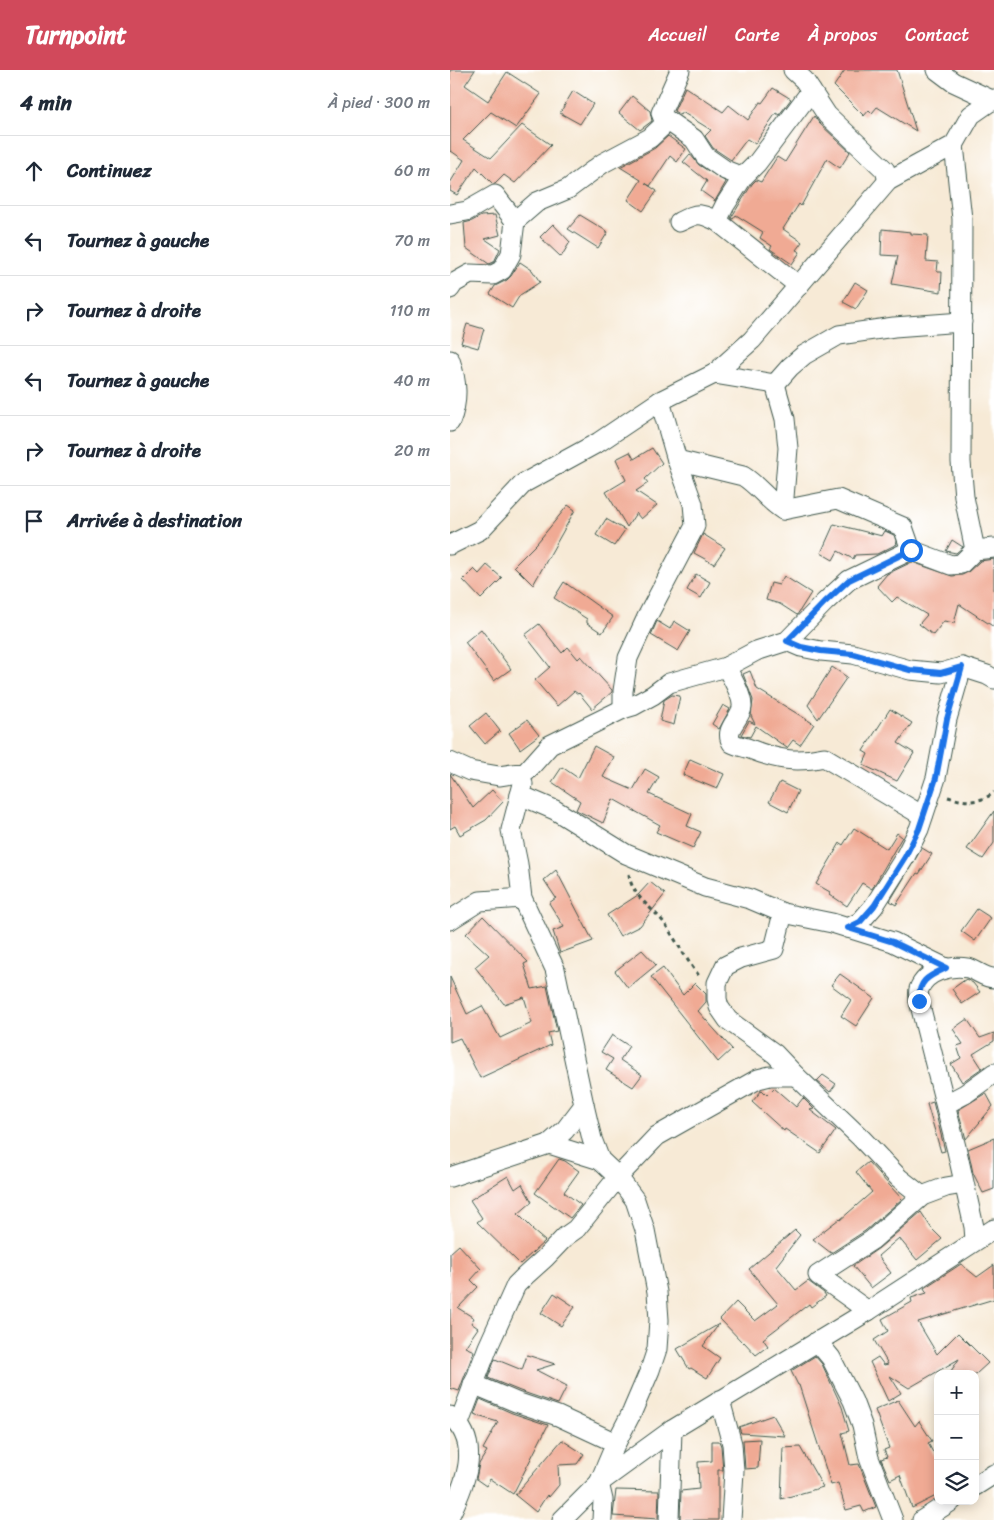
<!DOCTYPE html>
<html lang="fr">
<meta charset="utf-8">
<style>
body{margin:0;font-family:Sriracha,sans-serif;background:#f2f2f3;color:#1f2937}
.controls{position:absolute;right:15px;bottom:15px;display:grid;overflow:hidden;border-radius:10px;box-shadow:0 2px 12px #0003}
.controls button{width:45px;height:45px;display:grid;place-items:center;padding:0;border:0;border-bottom:1px solid #e0e1e3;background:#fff;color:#1f2937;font:25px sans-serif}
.stop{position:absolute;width:15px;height:15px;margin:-11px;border:4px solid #1a73e8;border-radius:50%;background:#fff}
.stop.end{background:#1a73e8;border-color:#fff;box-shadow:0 1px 5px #0008}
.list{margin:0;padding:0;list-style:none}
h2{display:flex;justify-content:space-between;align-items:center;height:65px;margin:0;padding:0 20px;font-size:21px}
h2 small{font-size:16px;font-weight:400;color:#747a83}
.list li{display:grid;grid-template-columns:32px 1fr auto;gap:15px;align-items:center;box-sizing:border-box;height:70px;padding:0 20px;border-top:1px solid #e0e1e3}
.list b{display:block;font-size:19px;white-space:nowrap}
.list em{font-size:16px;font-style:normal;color:#747a83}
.icon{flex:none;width:28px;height:28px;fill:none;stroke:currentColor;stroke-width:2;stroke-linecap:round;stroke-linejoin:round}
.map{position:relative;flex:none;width:544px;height:1450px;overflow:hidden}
header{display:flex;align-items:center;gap:30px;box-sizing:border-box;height:70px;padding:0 25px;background:#d1495b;color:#fff}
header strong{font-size:24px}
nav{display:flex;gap:28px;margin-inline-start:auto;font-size:18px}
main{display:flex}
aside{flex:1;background:#fff}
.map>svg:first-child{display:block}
</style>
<header>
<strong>Turnpoint</strong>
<nav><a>Accueil</a><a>Carte</a><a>À propos</a><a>Contact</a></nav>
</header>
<main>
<aside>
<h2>4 min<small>À pied · 300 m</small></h2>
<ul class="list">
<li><svg class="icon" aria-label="ahead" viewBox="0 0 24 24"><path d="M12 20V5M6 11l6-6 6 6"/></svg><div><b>Continuez</b></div><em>60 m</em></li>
<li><svg class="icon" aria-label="left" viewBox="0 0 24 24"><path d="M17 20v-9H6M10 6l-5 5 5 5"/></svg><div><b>Tournez à gauche</b></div><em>70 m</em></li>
<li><svg class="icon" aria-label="right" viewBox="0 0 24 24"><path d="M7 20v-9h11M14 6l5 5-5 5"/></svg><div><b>Tournez à droite</b></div><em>110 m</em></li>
<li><svg class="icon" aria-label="left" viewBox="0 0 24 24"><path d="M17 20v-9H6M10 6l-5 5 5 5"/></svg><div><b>Tournez à gauche</b></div><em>40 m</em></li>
<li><svg class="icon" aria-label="right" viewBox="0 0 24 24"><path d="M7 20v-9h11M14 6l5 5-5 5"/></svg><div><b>Tournez à droite</b></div><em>20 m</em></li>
<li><svg class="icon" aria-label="arrive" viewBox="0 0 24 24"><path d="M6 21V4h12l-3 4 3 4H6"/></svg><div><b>Arrivée à destination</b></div></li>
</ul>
</aside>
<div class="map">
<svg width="544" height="1450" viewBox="0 0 544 1450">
<rect width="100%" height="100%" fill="#fff"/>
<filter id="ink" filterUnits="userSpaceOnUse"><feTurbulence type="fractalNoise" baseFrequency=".02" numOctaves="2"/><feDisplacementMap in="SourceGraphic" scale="10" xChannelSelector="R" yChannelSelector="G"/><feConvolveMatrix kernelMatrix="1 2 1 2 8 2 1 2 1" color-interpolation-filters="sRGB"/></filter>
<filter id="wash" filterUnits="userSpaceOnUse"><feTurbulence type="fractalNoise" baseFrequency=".0096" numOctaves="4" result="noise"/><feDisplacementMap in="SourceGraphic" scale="20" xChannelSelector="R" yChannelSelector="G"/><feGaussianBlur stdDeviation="1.12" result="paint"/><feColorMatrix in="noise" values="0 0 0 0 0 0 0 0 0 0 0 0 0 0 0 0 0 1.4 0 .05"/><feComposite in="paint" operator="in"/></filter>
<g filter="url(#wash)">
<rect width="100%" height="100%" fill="#f7ead6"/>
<g id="blocks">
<g fill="#f0aa94">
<polygon points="0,0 25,0 15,15 38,31 57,2 91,24 66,58 41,42 13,70 41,88 72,55 101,75 65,113 54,105 45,114 43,114 26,97 7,125 0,121 0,113 14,90 1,81 0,82"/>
<polygon points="395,0 447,0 466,61 427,37 422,43 419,40 414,46 384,16"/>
<polygon points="235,17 273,42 279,35 298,50 310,32 312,33 323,18 341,29 329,45 326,43 305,74 297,69 281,90 263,78 255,66 261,60 232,42 230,45 224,41"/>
<polygon points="123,21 143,34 130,54 110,43"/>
<polygon points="182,26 200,41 202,51 190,60 169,43"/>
<polygon points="364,46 369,53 400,82 390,98 377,89 351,136 349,134 333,159 352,172 346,180 350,182 342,194 320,179 322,176 310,168 313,162 286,145 283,149 281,148 302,114 306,110 311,112 327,87 335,92"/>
<polygon points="218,66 236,79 227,92 220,86 200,116 195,113 207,121 193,141 178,130 191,110 170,97 205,78"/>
<polygon points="240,84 249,95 276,112 265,131 251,121 257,111 233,92"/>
<polygon points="45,145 50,165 35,169 50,179 44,192 39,194 16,178 14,153 22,151 31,146"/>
<polygon points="130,145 158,162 148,178 118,159"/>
<polygon points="103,154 120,172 111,187 90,167"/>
<polygon points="432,159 461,162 461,164 478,165 476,191 488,192 487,202 492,202 491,222 442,214 448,186 431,185"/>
<polygon points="70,192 82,200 90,212 70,225 62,238 40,224 45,216 57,210 61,206"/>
<polygon points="405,212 418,220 406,239 393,232"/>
<polygon points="17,254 34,259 28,278 11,273"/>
<polygon points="202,378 212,393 195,409 198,413 186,421 207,435 191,449 186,443 177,457 156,422 176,410 166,389 180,382 184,389"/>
<polygon points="118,435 125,440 83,515 64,496 87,473"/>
<polygon points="156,449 175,460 164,476 146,465"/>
<polygon points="384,454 432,466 435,461 444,465 447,474 427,484 405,485 403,489 388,481 383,490 371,483"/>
<polygon points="253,464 275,478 264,494 244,483"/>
<polygon points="502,470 513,477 506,483 496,481"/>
<polygon points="544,489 544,557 509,534 504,553 494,551 483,565 469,554 477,545 447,527 442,532 427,516 437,504 462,492 502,506 512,505 518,502 530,491"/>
<polygon points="37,495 52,508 31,529 13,510 24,499 29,504"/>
<polygon points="246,504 260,512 251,528 237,520"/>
<polygon points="334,506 361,523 347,545 330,534 316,530 321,513 329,515"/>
<polygon points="114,512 163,547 152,563 137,553 137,549 104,528"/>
<polygon points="207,551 220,559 224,551 240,561 228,581 201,565"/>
<polygon points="89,554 112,583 118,577 128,589 131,586 162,620 162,622 142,639 129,623 128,624 124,621 107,636 85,610 100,597 75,565"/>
<polygon points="31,559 61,599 44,611 15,572"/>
<polygon points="382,597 397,607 368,649 358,635"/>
<polygon points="300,601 307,619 364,654 350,675 343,670 337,678 306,656 300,667 291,665 299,651 305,654 301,646 303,630 293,604"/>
<polygon points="222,625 230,626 224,655 210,651 214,630"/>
<polygon points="273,635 280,639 269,659 262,654"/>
<polygon points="440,639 462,653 448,673 464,683 447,711 413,695 418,684 413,681"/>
<polygon points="36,643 50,661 35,674 20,656"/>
<polygon points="77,650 89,665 70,679 59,663"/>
<polygon points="144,676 164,687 153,707 183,720 195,699 209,707 199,724 242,744 237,756 251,762 243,778 206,762 210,755 163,729 153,753 126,740 130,731 102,712 112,697 128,708"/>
<polygon points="240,689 274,704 267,719 233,705"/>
<polygon points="0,704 23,738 42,720 53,732 36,750 10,765 5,756 0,759"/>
<polygon points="330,712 348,721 338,742 319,732"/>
<polygon points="544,741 544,773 533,789 517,779"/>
<polygon points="404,758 437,779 447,763 452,767 422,819 412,813 397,836 379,824 380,822 366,814 390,773 393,775"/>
<polygon points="472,778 482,784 469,804 467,803 446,835 440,831"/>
<polygon points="106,800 143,871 110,883 103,861 114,857 99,833 106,828 94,810"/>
<polygon points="200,812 215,824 190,856 170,866 157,845 188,825"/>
<polygon points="527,839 541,848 525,871 511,861"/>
<polygon points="33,846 78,892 74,894 82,919 97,916 107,961 98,963 101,975 30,1008 10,968 0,972 0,907 17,944 32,936 50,968 82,953 74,927 54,934 25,897 39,885 16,864"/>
<polygon points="192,880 206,895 178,918 165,901"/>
<polygon points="213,898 233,925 245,913 256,924 256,932 248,941 282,979 268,992 201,907"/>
<polygon points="390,904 424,928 406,956 391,946 401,930 381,915"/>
<polygon points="516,909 523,913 530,922 512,934 502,919"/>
<polygon points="517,949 530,968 544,963 544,971 523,984 532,998 512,1012 501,994 511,988 507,976 513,974 503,959"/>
<polygon points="162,965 179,976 170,990 192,1005 183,1017 156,1000 163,989 151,982"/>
<polygon points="373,1005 386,1014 380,1022 367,1011"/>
<polygon points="324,1018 346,1037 353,1028 364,1039 360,1040 386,1060 370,1083 335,1059 334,1061 302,1032 312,1020 317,1025"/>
<polygon points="536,1023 543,1036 516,1069 508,1040"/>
<polygon points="483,1032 495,1081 491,1082 477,1034"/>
<polygon points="544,1068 544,1119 533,1123 523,1103 518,1079"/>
<polygon points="109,1089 115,1091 129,1101 114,1122 131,1135 120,1148 85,1123"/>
<polygon points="418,1092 452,1129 415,1161 381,1183 363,1169 389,1149 390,1150 422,1122 406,1102"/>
<polygon points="58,1106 65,1119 72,1114 82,1132 68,1144 83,1159 82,1160 95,1171 70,1194 27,1152 32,1148 20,1130"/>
<polygon points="471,1142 482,1159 492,1169 467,1190 449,1168 428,1186 441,1203 421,1218 403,1196 429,1178"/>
<polygon points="345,1160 350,1165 326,1196 346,1220 358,1211 374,1223 376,1226 361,1237 359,1234 313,1269 318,1276 306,1285 294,1272 293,1273 270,1249 286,1232 305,1251 328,1234 299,1199"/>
<polygon points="9,1175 31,1199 21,1210 28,1217 8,1238 24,1248 21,1253 28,1258 15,1277 24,1281 9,1321 0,1318 0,1183"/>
<polygon points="511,1194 527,1207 544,1195 544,1229 468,1252 487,1284 508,1263 538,1293 526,1304 499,1304 509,1289 459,1318 440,1306 451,1323 438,1331 420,1292 428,1287 434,1295 438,1294 424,1270 438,1261 432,1249 462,1232 461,1228 477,1223 474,1218"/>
<polygon points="104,1223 125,1237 111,1256 91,1243"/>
<polygon points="269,1254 253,1276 270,1288 257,1308 241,1298 239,1299 227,1279"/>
<polygon points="77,1285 105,1294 86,1300 117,1316 108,1334 70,1321 38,1308 45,1289 72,1300"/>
<polygon points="365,1286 372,1294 392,1337 399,1361 392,1363 400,1395 409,1394 426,1437 414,1442 411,1436 396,1440 388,1413 381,1415 349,1315 348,1315 341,1301"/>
<polygon points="30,1329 62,1343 98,1355 63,1424 40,1409 36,1416 26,1409 29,1394 37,1381 33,1379 48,1352 24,1345"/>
<polygon points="448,1330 465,1356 469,1351 482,1371 478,1373 488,1392 488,1425 462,1438 450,1405 440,1410 431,1389 437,1387 434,1380 439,1378 425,1340"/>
<polygon points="323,1345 335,1366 291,1363 289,1357"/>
<polygon points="310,1369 308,1398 295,1399 293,1370"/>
<polygon points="112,1370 134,1384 127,1394 108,1395 109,1415 99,1427 97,1425 86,1442 65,1425"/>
<polygon points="262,1371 269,1371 271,1376 273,1400 268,1400 268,1450 230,1450 231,1421 249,1419 248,1392 262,1391"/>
<polygon points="350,1377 373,1417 331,1429 333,1378"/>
<polygon points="166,1420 209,1421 208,1449 163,1446"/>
</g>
</g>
</g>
<g filter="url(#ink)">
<use href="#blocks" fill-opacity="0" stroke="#3f574c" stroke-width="1"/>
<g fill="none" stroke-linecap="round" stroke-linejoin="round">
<g stroke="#3f574c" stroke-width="21">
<g id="minor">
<polyline points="343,0 354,10 377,45 435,100 438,111"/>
<polyline points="487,0 503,12 544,31"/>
<polyline points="218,51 244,69 255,86 275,100 293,107"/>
<polyline points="504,75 512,149 511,392 514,427 525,480"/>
<polyline points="0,144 17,141 45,125 65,151"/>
<polyline points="267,151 275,135 293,107 307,93 361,21"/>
<path d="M229,152C248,143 248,142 267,151L349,216"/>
<polyline points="0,219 4,213 20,204 43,205 52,200 61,184 65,151 87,132 118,119 153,93 200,68 218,51 213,48 211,43 230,0"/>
<path d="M0,290C7,311 9,330 0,352"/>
<polyline points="264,304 325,314 340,297 354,285 389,265 444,257 512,252"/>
<polyline points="325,314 335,349 338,378 333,440"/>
<path d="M227,390L293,406C308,415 318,431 333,440L388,429L453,457L461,480"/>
<polyline points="0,475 30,460 74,413 149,372 210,331 264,304 302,270 438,111 504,75 521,45 544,29"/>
<polyline points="337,571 351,577 371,581 403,584 460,600 491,603 512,597 497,649 486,708 469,759 455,787 424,836 410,852 398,858"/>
<path d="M276,597C281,606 293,627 292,637C291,649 273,659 282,673C288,676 294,677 300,679C327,690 346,693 374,687L473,746"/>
<polyline points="512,597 537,605 544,609"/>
<polyline points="173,639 173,621 178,588 197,547 245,456 243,434 227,390 210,331"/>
<polyline points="0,692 20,701 49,706 76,702 100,675 173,639 183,636 203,625 219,613 276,597 306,581 337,571 375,532 399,510 461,480 501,495 511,494 525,480 544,478"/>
<polyline points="73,714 61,760 68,794 72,828 105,899 134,1035 115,1060 99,1074"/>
<polyline points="70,725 105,740 176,784 255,817 300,829 333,843 382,853 443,872 496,898"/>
<polyline points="333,843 324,879 291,888 275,896 267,913 267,929 269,937 278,950 325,984 346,1006 411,1068 449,1108 472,1126"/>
<polyline points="0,850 30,831 72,828"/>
<polyline points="496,1034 515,1024 544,1003"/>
<polyline points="134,1035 142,1069 150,1090 168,1107 185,1130 195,1160 207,1222 209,1250 207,1279 200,1300 182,1342 166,1373 149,1413 153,1430 152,1450"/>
<polyline points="0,1107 99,1074 150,1090"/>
<path d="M525,1170L524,1157L507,1081L469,931C469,927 468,922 469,919C476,901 500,895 518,898C527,900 534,908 544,908"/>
<polyline points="418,1241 368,1205 422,1170 472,1126 496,1117 514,1114"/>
<polyline points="367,1271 381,1288 403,1331 412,1355 419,1388 443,1450"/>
<polyline points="23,1314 66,1332 108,1346 166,1373"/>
<polyline points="270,1330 282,1374 284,1401 281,1450"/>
<path d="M0,1346C33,1373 15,1414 0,1445"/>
<polyline points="9,1353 38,1277 66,1215 75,1206 95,1188 116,1166 126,1159 168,1107 207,1066 308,1009 320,1006 346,1006"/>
<polyline points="525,1416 544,1404"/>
<polyline points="112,1450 149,1413 222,1360 418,1241 544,1159"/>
<polyline points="219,1450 222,1360"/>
<polyline points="472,1450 502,1431"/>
</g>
</g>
<g stroke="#3f574c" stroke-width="3" stroke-dasharray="4 4" stroke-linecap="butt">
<path d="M498,727C514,732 531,734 544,722"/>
<path d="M179,804C181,826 203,838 215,854C227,872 237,891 250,907"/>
</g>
<use href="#minor" stroke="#fff" stroke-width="19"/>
</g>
</g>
<g fill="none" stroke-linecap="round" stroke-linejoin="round" filter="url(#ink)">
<path stroke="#1a73e8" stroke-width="6" d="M461,480L399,510L375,532L337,571L351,577L371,581L403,584L460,600L491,603L512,597L497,649L486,708L469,759L455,787L424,836L410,852L398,858L443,872L496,898C479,906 468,910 469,931"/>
</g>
</svg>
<div class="controls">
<button>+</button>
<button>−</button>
<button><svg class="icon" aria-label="layers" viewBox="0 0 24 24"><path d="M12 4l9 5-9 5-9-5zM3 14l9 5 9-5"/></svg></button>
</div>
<div class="stop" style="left:461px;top:480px"></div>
<div class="stop end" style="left:469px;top:931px"></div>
</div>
</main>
